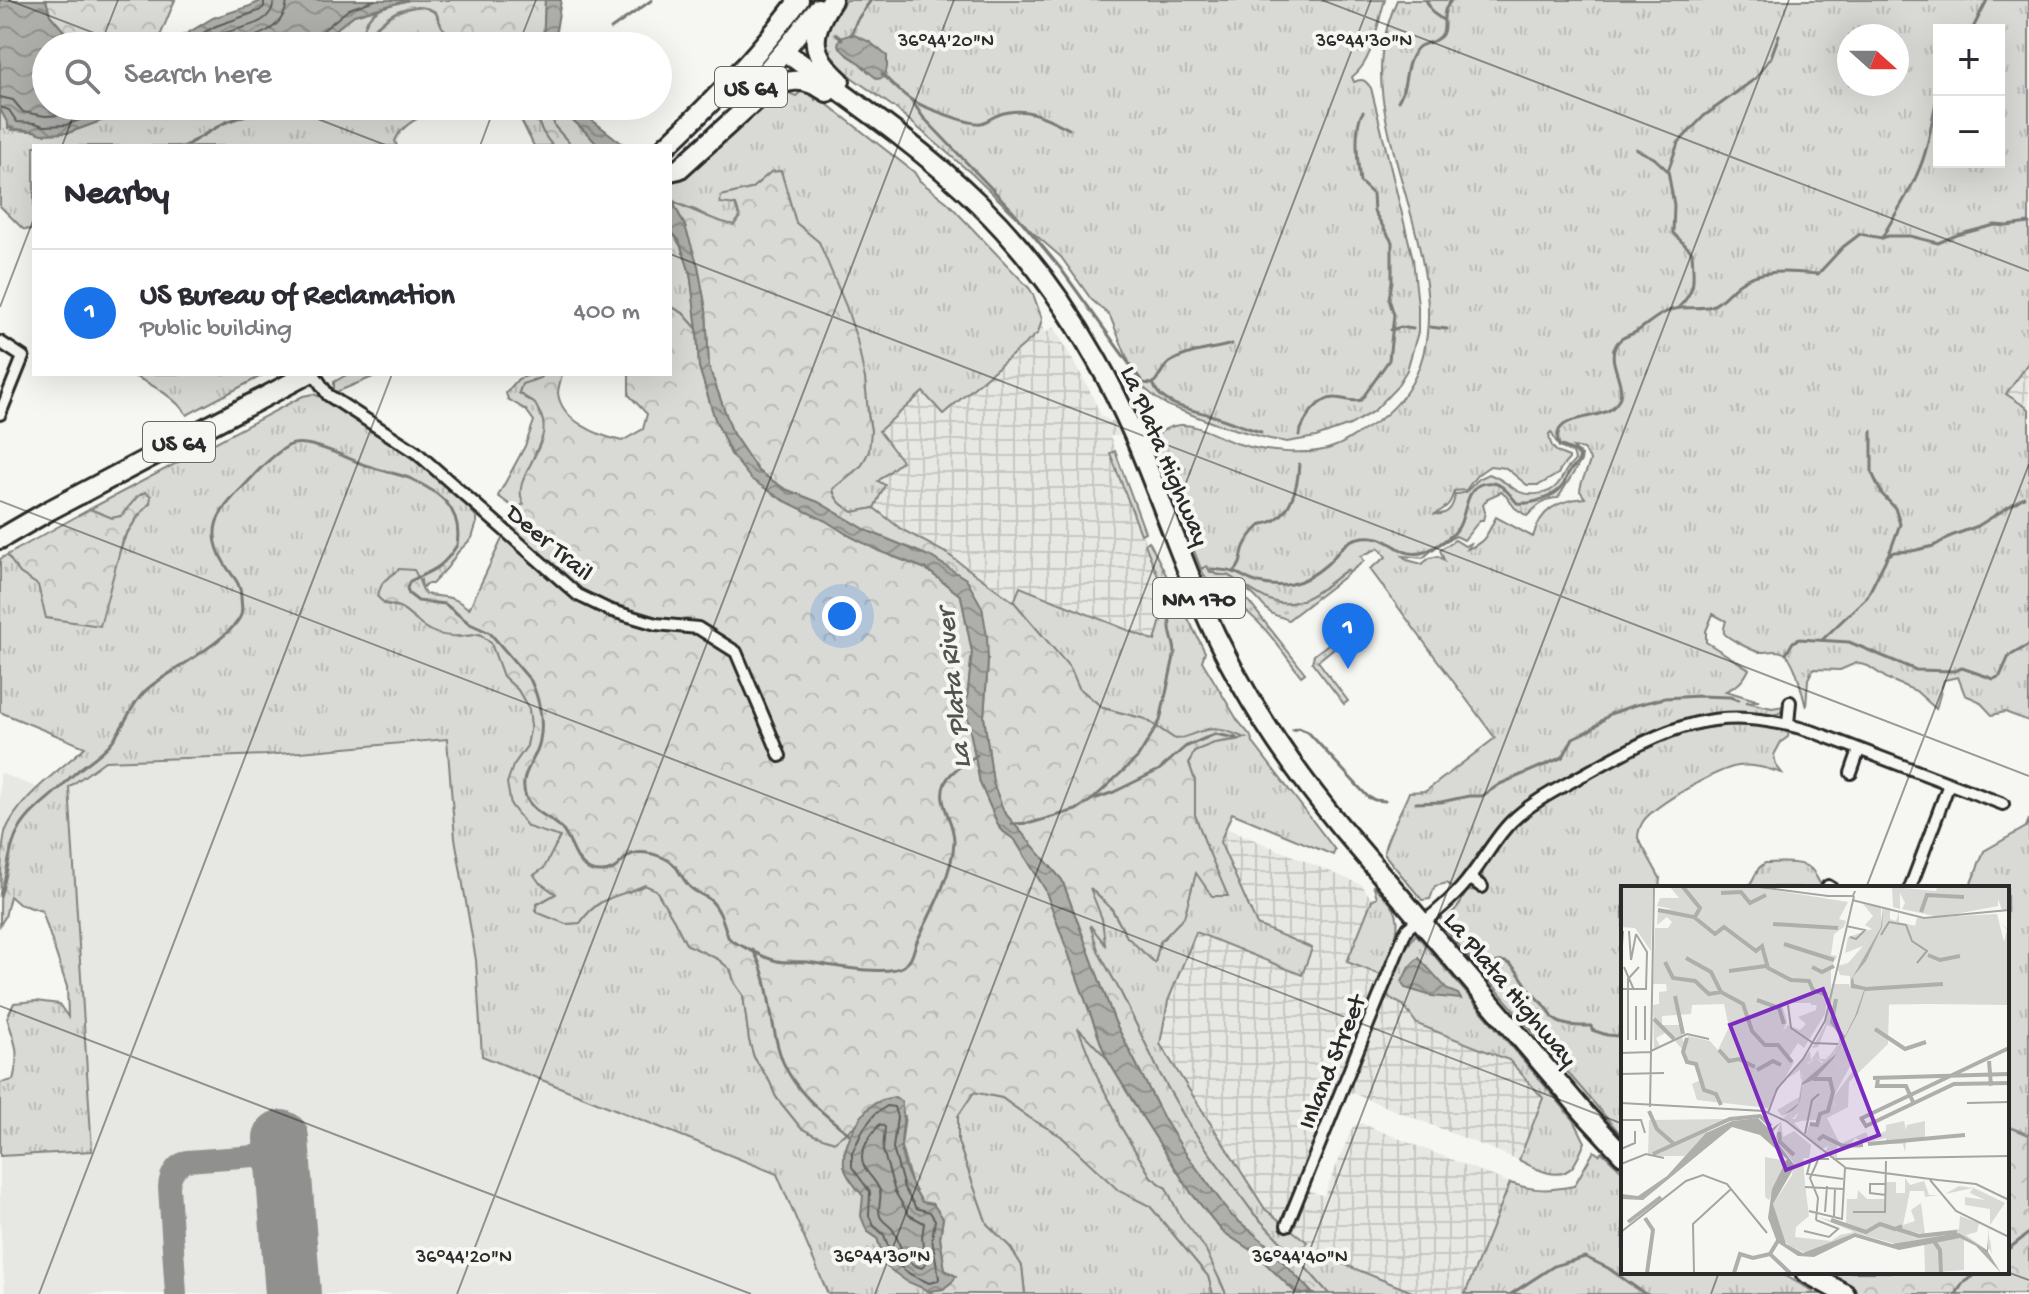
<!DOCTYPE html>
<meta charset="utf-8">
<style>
body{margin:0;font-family:"Gochi Hand",sans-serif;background:#f2f2f3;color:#2b2b33}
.controls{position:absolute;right:24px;top:24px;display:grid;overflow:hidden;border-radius:0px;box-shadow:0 8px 32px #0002}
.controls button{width:72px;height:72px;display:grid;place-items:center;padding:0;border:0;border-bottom:2px solid #e1e1e2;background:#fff;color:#2b2b33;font:40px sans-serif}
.compass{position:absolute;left:1837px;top:24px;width:72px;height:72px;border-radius:50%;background:#fff;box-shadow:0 8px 32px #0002;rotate:111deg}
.you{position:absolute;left:842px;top:616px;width:28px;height:28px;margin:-20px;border:6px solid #fff;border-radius:50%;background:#1a73e8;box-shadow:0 0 0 12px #1a73e833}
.badge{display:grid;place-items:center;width:52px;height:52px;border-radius:50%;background:#1a73e8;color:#fff;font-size:26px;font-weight:700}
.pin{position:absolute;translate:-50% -66px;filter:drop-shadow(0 2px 4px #0008)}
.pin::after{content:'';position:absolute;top:42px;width:28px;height:24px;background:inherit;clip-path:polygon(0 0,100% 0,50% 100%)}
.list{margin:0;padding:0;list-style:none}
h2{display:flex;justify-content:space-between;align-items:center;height:104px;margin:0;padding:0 32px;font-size:34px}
h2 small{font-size:26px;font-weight:400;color:#7c7c81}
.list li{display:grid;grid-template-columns:52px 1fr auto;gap:24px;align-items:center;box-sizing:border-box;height:128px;padding:0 32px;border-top:2px solid #e1e1e2}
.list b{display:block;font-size:30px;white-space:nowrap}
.list p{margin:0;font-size:26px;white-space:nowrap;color:#7c7c81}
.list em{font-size:26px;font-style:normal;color:#7c7c81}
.icon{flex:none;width:44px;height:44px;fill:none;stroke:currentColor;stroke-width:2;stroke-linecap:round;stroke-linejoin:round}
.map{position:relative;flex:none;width:2029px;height:1294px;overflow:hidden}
.search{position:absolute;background:#fff;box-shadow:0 8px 32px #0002;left:32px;top:32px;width:640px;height:88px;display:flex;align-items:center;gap:20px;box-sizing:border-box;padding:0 28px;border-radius:44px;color:#7c7c81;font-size:30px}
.panel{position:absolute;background:#fff;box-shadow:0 8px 32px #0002;left:32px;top:144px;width:640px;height:232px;border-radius:0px}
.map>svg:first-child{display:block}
</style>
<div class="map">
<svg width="2029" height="1294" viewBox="0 0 2029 1294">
<defs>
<pattern id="industrial-grid" width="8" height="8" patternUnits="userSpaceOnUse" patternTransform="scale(2)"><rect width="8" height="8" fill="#e7e7e3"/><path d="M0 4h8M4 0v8" fill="none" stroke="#c6c6c3"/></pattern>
<pattern id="grass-tufts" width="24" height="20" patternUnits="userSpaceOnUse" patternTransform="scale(2)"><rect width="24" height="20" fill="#d9d9d5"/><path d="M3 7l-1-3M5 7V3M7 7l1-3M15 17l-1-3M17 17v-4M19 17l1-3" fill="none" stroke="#babab7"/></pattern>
<pattern id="forest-crowns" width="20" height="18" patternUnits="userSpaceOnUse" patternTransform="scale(2)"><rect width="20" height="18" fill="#d9d9d5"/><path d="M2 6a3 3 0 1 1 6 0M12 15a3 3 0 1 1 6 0" fill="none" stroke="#babab7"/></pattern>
<pattern id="garden-dots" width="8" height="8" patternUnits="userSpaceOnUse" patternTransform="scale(2)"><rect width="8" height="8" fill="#d9d9d5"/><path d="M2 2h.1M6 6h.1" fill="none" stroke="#babab7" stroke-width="1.8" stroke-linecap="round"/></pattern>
<pattern id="water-waves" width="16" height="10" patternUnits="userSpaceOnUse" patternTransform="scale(2)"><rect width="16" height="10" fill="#aeaeab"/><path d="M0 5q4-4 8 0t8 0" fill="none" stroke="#8e8e8b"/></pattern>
</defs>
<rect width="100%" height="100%" fill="#f6f6f2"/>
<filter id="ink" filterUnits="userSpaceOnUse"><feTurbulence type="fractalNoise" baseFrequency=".0125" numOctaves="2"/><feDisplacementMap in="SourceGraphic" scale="16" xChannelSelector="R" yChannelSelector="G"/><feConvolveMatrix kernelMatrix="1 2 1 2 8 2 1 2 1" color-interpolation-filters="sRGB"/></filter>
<g filter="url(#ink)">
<g fill="#e7e7e3">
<polygon points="448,739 455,838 476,960 482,1055 777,1174 828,1294 5,1294 0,1222 0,1156 92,1150 67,763 404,744 411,741"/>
<polygon points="0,773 38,788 19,810 5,832 0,830"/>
</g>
<g fill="url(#industrial-grid)">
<polygon points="1042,319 1045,333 1054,327 1089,389 1101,416 1110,421 1114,421 1121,436 1110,436 1115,451 1111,453 1167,599 1155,641 1021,587 1014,602 946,553 901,529 874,508 884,485 878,481 879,431 924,392 943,413 1038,333"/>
<polygon points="2029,363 2029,409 2006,394"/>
<polygon points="1226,828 1362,885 1372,900 1347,962 1381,975 1282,1222 1265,1209 1160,1044 1168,1001 1196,932 1301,975 1312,949 1257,925 1220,842"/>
<polygon points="1387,994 1390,998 1403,1005 1417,1024 1509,1060 1543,1098 1519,1160 1347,1091"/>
<polygon points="1360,1123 1510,1183 1465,1294 1417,1294 1304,1248 1291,1229 1308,1187 1310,1191 1324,1196 1353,1126"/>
</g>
<g fill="url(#grass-tufts)" stroke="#828280" stroke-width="2" fill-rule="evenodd">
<path d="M846,0H1385C1376,26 1374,60 1352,77L1354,82C1363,78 1365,80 1371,88L1413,259L1418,306V332L1407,370L1396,388L1374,411L1350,425L1316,437L1287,442L1270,439L1216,424L1169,406L1156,398L1144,388L1135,377L1110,316L1091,299L1061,257L1031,231L972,174L895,108L837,67C815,40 830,24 846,0Z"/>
<path d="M1397,0H2029V363L2006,394L2029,409V721L2005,712L1992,715L1979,701L1965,695L1958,677L1944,680L1936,709L1916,691L1888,679L1868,666L1856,663L1840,670L1813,669L1808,679L1806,707C1802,694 1796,660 1784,653C1776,648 1767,653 1759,652C1753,651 1727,638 1724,633C1723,630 1725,624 1726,621L1713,614L1706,631V642L1749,669C1743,682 1737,686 1726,691L1759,701L1746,702L1772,708L1784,706L1780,713L1773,715L1735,712L1712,714L1675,722L1642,735L1540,792L1514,810L1496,829L1453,888L1447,883L1435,886L1430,899L1422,900L1384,854C1383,842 1404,807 1409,792L1426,791L1495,738L1370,569L1386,557L1379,548L1361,556L1364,561L1349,573L1346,570C1327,584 1305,607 1278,603C1261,600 1243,584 1227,575C1219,575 1211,575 1207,566L1201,569L1152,442C1156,432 1171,425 1182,425C1201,425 1221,439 1239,444C1265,452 1311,457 1336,446C1345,443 1353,436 1362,431C1380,421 1395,409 1407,391C1467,301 1380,168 1381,71C1381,46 1387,23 1397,0ZM1939,30H1999V162H1939ZM1849,36H1897V84H1849ZM1551,432L1559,447L1573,453L1575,460C1573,463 1570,466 1567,469C1563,474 1562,480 1557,485C1549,495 1527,497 1516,490C1507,484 1500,478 1489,474C1486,476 1482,477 1479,479C1470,486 1468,495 1455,494C1454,506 1448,516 1435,514C1446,508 1451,504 1454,491L1466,490L1477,475L1490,466L1506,468L1527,485H1539L1558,474L1561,468L1569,459V457C1556,453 1550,448 1549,434ZM1573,447L1584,449L1590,460C1588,471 1581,479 1580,491L1585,498C1558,500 1540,510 1533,537L1496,517C1487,533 1487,542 1467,549L1472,542L1465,546L1455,540L1440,550L1444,560L1438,556L1430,558L1422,564L1407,560L1403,556L1423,558C1432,549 1444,541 1456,536L1464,540L1480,520H1483L1485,512L1483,505L1488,498L1501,492L1506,496L1515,508L1527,516C1536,507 1545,498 1558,498L1581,461L1582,456Z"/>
<path d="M423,6L436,13L438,20L461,46H315L354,15L377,8L365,23L375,29C392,12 400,9 423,6Z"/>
<path d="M804,89L813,93L815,100L819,98L914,172L920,181L947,202L1029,288L1033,294L1042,319L1038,333L943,414L923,392L879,431L902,461L878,481L885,485L874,508L853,512C843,506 835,501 833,489L843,480L871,431L868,414L865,379L819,242L796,223L781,171L771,172L751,189L721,196L735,205L740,217L734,225C715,221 711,218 695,210C686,206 677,205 670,198V182L769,97L787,92L796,96Z"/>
<path d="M151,106H448C428,114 404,120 395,141L397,146H34V230L23,229L0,206V109L12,130L68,133L106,119L129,115Z"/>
<polygon points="514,106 531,106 538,123 553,146 534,146"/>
<path d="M548,106H558C571,120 587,130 598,146H572L555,127Z"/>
<path d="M670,230C693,257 693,296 697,329L683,313L670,306Z"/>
<path d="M129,374H265L187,415C174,396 150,383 129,374Z"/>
<polygon points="348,374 380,374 334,393 334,382"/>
<polygon points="532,374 544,374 541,378 532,380 525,398 536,404 544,423 544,433 522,484 524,504 516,509 498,496 525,446 534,421 526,410 508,399 506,393 518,379"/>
<path d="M313,394C344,404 381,435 407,455C431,474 458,492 477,518V522L472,538L458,552L447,568L432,584H426L422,588L421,580L384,604L399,607L423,626L459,637L480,634L491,643L503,676L518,690L529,709L531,726L527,746L513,766L511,805L528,827L560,836L539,882L556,894L537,904L536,911L566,924L580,923C601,894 617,898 645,885L656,890L674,920L686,944L718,959L731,970L734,982L743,995L749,1040L754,1057L770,1082L776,1097L801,1128L814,1135H844L857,1124L844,1153L845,1170L863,1196L867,1231L877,1238L887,1267L933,1294H828L777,1174L482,1056L476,960L455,838L447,739L266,755L105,761L69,787L92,1151L0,1156V1083L13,1080C20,1053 16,1044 7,1018L14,1003L36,1001L59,1004L68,1017L67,987L42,911L19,904L10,896L5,917L0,925C0,898 0,857 5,832C20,796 58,772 85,747L0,712V559L7,555L20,573L38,585L111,581C121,545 124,531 150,503L145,492L138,497L121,516L112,518L90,509L303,396Z"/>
<polygon points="1115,451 1145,532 1141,534 1110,453"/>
<polygon points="1149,541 1205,652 1202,661 1238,721 1250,735 1254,744 1335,850 1333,855 1232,813 1220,842 1257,925 1312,948 1302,975 1196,932 1168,1001 1160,1044 1265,1209 1307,1242 1304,1248 1417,1294 1329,1294 1305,1267 1254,1214 1189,1125 1160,1074 1121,993 1099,953 1088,922 1104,943 1102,919 1088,886 1112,910 1127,937 1160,942 1184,917 1196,872 1207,848 1195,815 1195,781 1189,763 1194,751 1214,743 1243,739 1208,729 1185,738 1175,739 1145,719 1103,708 1079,688 1070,669 1014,602 1020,587 1155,641 1167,599 1145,544"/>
<path d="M1729,725L1767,726L1789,731L1788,737L1781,742L1774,755L1776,765L1782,773C1768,769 1753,764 1738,766C1717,769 1657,804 1644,820C1640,826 1638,831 1638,838L1660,878L1659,888H1623V1137L1444,928L1441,919L1445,923C1448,916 1454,912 1459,905C1466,895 1464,888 1480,891L1485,883L1482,876L1484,868L1510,833L1536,809L1628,757L1662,740L1695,730Z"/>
<polygon points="2029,819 2029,1294 2007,1272 2007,888 1969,888 1984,851 2026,827"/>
<path d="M1765,863C1778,863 1803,860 1812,870C1816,875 1819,883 1823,888H1748L1759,868Z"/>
<path d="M1373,885C1380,892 1389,900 1394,909C1405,928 1388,957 1381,975L1347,962L1372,900L1377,897Z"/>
<path d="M1416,934L1574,1120L1585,1142C1582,1149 1578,1159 1573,1166C1559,1183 1534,1168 1519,1160L1543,1098L1509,1060L1417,1024L1403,1005L1390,998L1387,994L1404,951Z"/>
<polygon points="1077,1026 1106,1057 1138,1110 1192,1194 1222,1231 1255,1253 1297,1294 1226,1294 1220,1280 1180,1216 1166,1188 1151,1177 1119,1124 1114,1108 1100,1084"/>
<polygon points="974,1092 1002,1098 1030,1118 1061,1136 1119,1190 1150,1206 1208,1276 1213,1294 1025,1294 1022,1266 1010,1247 987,1224 958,1142 958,1116"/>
<path d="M1594,1151L1599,1155L1602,1152L1623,1172V1272H1778L1819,1294H1465L1510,1183C1535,1191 1548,1191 1574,1186Z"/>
</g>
<g fill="url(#forest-crowns)" stroke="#828280" stroke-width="2">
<polygon points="46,0 175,0 156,46 79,46 68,36 50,15"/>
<path d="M409,0H545L543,46H461L442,27L436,12C423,4 403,6 390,15C381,21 378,28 367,31L364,28C372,7 388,5 409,0Z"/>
<path d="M531,106H548L555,127L572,146H553C542,135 538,120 531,106Z"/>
<path d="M781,171L796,223L819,242L846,306L857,340L865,379L868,414L871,431L869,451L862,465L833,489C835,501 843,506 853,512L874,508L901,529L946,553L1014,602L1071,669L1079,688L1103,708L1145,719L1175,739C1186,738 1195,732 1206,730C1220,727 1233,733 1245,738L1214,743L1194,751L1189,763L1195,781V815L1207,848L1228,896H1212L1196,873L1184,917L1160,942L1155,963L1127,937L1112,909L1090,888L1102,919L1105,944L1090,925L1099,953L1121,993L1160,1074L1189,1125L1254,1214L1305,1267L1329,1294H1313L1265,1243L1231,1215L1184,1151L1164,1119L1115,1022L1062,880L1004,812L993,783L984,717L988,661L982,607L931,557L868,531L818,502L785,489L758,471L733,434L709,367L706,310L698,266L673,202C694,210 712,221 734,225L740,217L736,205L720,203L721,196L751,189L771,172Z"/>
<path d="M670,306L683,313L697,329L699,367L715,419L731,454L781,499L826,521L848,535L879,551L926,569L961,596L972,652L966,709L980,783L1000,829L1015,840L1045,889L1106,1057L1078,1028L1100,1083L1114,1108L1119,1124L1151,1177L1166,1188L1180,1216L1205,1248L1226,1294H1213L1208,1276L1150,1206L1119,1191L1061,1136L1030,1118L1002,1098L974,1092L958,1116V1142L987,1224L1010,1247L1022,1266L1025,1294H933L929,1291L943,1289L945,1271L940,1237L943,1218L922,1202L912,1185L901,1147L905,1116L869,1107L857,1124L834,1142L814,1135L801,1128L776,1097L770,1082L754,1057L749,1040L743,995L734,982L731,970L718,959L686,944L674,920L656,890L645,885C617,898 600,894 580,923L566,924L536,912L537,905L556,894L539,882L534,875L544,868L560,837L528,827L511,805L507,783L513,766L527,746L531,726L529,709L518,690L503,676L491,643L480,634C461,637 441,639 424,627C416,621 409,611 399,607C388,602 386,607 377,596L383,582L399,569L414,570C419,578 420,586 425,594C448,599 449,593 469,609L516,509L524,504C508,479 555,446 541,415C540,414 536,405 535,404C531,400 524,397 519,393L522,384L541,378L544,374H562C561,380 558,388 558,393C561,421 599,436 622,441L643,429L647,414L629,395V374H670Z"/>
<polygon points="145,492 151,496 150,503 138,516 123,539 100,626 46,618 38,585 20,573 7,555 90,509 112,518 121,516 137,497"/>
<polygon points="2007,1126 2029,1135 2029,1294 1812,1294 1820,1272 2007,1272"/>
</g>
<g fill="url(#garden-dots)" stroke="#828280" stroke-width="2">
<path d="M1207,566L1210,572L1218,575H1227C1242,583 1256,595 1272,601C1300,612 1326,585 1347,570L1349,573L1288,620C1283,617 1275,616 1271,613C1260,605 1256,593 1243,588C1223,580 1212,595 1201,569Z"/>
<path d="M1232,595L1243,598L1249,602L1305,673L1301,676C1281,650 1263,621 1235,603L1226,607L1221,599Z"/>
<polygon points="1331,642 1335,647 1318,661 1348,701 1344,704 1312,662 1314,655"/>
</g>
<g fill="url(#water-waves)" stroke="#7a7a78" stroke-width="2">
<polygon points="0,0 46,0 50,15 68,36 79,46 46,46 46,106 151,106 129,115 106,119 68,133 42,134 34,131 8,128 8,124 0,109"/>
<polygon points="263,0 409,0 354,15 315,46 159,46 186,34 213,18 250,6"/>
<polygon points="545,0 561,0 556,31 559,46 543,46"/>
<path d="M852,34L870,42L887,56V67L885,77L878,79C870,74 865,68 858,62C849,56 844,54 838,45L840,38Z"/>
<path d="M558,106H574L624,145L598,146C587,130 571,120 558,106Z"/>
<polygon points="673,202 685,226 698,266 706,310 709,367 733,434 758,471 785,489 818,502 868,531 931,557 966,579 982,607 987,636 988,661 984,717 993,783 1004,812 1062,880 1115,1022 1164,1119 1184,1151 1231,1215 1265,1243 1313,1294 1297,1294 1255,1253 1222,1231 1192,1194 1138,1110 1106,1057 1045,889 1015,840 1000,829 980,783 966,709 972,652 961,596 926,569 879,551 848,535 826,521 781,499 751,479 731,454 715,419 699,367 697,329 690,273 679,240 670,230 670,205"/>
<path d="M1419,958L1448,990L1458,994L1461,999L1432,996L1405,988L1402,982C1406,973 1410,963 1419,958Z"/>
<path d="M895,1097L901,1101C906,1121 901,1128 901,1147C902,1166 912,1186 922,1202L933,1204L943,1218L940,1238L945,1270L956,1276L953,1281L943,1289L929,1291L906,1281L887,1267L877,1238L867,1231L861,1216L863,1196C857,1188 847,1178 845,1169C839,1152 858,1117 871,1106C878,1101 886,1098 895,1097Z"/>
</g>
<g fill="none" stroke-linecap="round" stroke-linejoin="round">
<g stroke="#5f5f5e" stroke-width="2">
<polyline points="179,46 216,26 259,11 264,7 264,0"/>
<path d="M201,46C209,41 216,36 224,33C244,26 273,25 274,0"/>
<path d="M225,46C250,37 285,34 287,0"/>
<polyline points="313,46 315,37 349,9 375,0"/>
<polyline points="0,97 13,100 23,112 45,116 64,115 89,106"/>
<polyline points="0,107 9,110 17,122 35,123 44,126 66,125 103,111 131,106"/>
<polygon points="887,1106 894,1107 897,1117 893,1148 904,1188 916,1208 930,1212 935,1220 932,1239 939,1278 938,1281 929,1283 910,1274 894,1262 884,1235 874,1226 869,1216 870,1192 852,1167 852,1153 864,1128 875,1114"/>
<path d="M880,1124L885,1127L883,1150L895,1192L909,1215L924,1223L922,1238L925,1264L922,1268C899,1261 903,1247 893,1230C889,1224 882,1222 880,1216C877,1208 882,1199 880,1191C876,1179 861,1170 862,1157C863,1146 873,1132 880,1124Z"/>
</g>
<g stroke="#7a7a78" stroke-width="3">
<polyline points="1426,0 1433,13 1443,20"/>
<polyline points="611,29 652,0"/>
<polyline points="1972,30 1987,0"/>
<polyline points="835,34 842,39"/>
<polyline points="851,35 857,20 871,0"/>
<path d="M882,74C891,83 900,92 910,99C920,106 970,125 981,123C987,122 992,117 998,115C1024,105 1046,117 1069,129"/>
<path d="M912,101L923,117L1014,212L1061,269L1143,383L1153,384C1159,377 1162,369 1169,363C1186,351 1212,350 1232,344"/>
<path d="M1398,101C1407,89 1404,72 1411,58C1421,37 1429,48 1441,36C1447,29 1442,20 1445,11C1446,7 1449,4 1451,0"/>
<polyline points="185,146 224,123 271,106"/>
<polyline points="1636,149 1654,158 1668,171"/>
<path d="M1882,238C1897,210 1916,184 1925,153C1931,133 1933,111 1939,91"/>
<path d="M1678,308C1698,289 1693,278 1692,252L1673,233L1674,205L1668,171L1678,143L1704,116L1756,78L1771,57L1779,35"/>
<polyline points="1430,327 1447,329"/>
<polyline points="1391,330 1401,327 1413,329"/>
<path d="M1154,385C1160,404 1190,410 1207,414C1225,419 1242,427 1261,432"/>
<path d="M1299,435C1304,420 1316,398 1335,398C1345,398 1351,403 1361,400L1389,360L1394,315L1389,299L1392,281V242L1374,211L1373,194L1360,182C1358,165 1353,126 1363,112"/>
<polyline points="1889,555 1894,552 1912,551 1934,546 1951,536 1978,526 2024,497"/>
<path d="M1212,569C1220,570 1229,570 1236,573C1242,575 1247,579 1253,581C1282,591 1304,584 1326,565C1337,556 1343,541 1358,538C1401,528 1397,580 1452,535C1468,523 1462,490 1482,484C1500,479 1507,491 1517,503C1531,505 1556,497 1564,484C1564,483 1568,473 1569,472C1574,465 1578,466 1580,457L1574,451L1559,445C1549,413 1596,421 1611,409C1635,391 1606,367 1615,347C1620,335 1630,337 1639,330C1653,320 1663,310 1681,308C1690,307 1703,309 1712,306C1722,302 1731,289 1740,283C1760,268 1794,272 1818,274L1843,247L1860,234L1882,238L1888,236H1910L1938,243L1957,235L1995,225L2007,226L2029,223"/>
<path d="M1234,572C1245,561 1239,554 1246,543C1249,537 1257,527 1263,524C1267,523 1271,523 1275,520C1293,508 1298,484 1299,464"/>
<polyline points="1822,640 1867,597 1891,549 1900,524 1895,508 1882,494 1872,473 1872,431"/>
<polyline points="1786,654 1793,642 1799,639 1849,642 1916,670 1954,671 1962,668 1994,679 2000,676 2009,656 2029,645"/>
<polyline points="1293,730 1298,728 1308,732 1368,797 1375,800 1385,801"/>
<polyline points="1094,799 1114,792 1159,770 1185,747 1215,734 1236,738"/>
<polyline points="1416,803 1441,802 1469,796 1482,796 1500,784 1563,757 1573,738 1592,729 1610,714 1632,706 1665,698 1699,696 1730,697 1739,700"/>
<path d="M1012,824L1031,823L1076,810L1093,799L1138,757L1160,721L1175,652C1174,638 1168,635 1170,618"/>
<polyline points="1774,888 1799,888"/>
<path d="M0,896C7,877 8,855 15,838C24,816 42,804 59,789C64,785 67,780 72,776C83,765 98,757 109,745C125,728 131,701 151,686C172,670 232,638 241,615C243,610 241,603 241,597C241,583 233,577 226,566C204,531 217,512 243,487C256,473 271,456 288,446C306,436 350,460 368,466C382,471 395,473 409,478C439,492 463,508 457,545C442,569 433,570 410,581L407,588L409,594L418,601L445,604L470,624L490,633L531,681C539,698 544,721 540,740C537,761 517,774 526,797C532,811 547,816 558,825C572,837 572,859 588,869C591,871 597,872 600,872C620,873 621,855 636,853C647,851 668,857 675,866C680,872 683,880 689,886C694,892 702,894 709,899C720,908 724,924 728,937L732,941C745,947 763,958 777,961C787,963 798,961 807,962C829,965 887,977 904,966C914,959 913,949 918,939C931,913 953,872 954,842C955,821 936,803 945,783C950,771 966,763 977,755"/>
<path d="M753,950C773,984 768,1026 783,1062C796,1093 824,1114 849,1134"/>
<path d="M1478,975C1507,948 1513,966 1530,990C1535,997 1541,1002 1547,1008C1550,1011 1551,1016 1554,1019C1564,1027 1579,1026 1591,1026L1592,1030L1607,1035L1618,1036L1623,1030"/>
<polyline points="2007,1250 2029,1233"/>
<polyline points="1511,1294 1554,1266 1585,1257 1608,1268 1645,1294"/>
<polyline points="1956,1294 1963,1283 1978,1272"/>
</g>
<path stroke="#90908e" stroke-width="22" d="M176,1294L169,1187C170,1174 175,1166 187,1161L282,1154"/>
<polyline stroke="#90908e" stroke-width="56" points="281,1138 293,1294"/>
<g stroke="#2b2b2b" stroke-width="16">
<g id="street">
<polyline points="0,342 23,357 0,414"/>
<polyline points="314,374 328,395 416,452 578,595 609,610 656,624 698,628 736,652 780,756"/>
<polyline points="1788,724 1790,702"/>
<polyline points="1851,773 1859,750"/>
<polyline points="1470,878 1482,887"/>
<polyline points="1828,886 1831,888"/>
<polyline points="1910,888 1949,784"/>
<path d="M1423,923C1440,909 1458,894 1471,876C1485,858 1495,838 1511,822C1531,802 1558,789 1583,775C1669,727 1714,701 1814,732L2003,804"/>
<polyline points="1287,1225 1405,933 1408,928 1419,919"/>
</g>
</g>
<g stroke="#2b2b2b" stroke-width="24">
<g id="highway">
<path d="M832,0C810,34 808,52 840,81"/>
<path d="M784,51C850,99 920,146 978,203C1024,248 1064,302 1095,357C1140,434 1165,519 1200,601C1235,683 1283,757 1340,826L1585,1114L1623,1155"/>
<polyline points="742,98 784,51 818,8"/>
<path d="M666,146C714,101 760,53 799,0"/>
<path d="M670,171L679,169L764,92C787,79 803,75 827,92"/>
<polyline points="0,539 50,510 308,374"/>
<polyline points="1805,1272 1845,1294"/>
</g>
</g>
<use href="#street" stroke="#f6f6f2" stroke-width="10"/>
<use href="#highway" stroke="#f6f6f2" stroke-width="18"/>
</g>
</g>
<path fill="none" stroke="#2b2b2b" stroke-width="2" stroke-opacity="0.45" d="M8,0L128,46M1322,0L2029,271M100,46L118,0M518,46L536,0M284,106L388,146M62,146L77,106M480,146L495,106M670,254L2029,776M0,307L34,218M0,501L1623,1124M1866,888L2029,464M0,1006L751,1294M2007,1272L2029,1280M39,1294L392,374M457,1294L954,0M875,1294L1371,0M1293,1294L1789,0M1711,1294L1719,1272"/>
<g text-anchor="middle" stroke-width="8" stroke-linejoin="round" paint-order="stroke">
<g fill="#f6f6f2" stroke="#686867" stroke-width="2">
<rect x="715" y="67" width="72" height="40" rx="6"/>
<rect x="143" y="422" width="72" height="40" rx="6"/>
<rect x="1153" y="578" width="92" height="40" rx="6"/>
</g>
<g font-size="24" font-weight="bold" fill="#2b2b2b">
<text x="751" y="95">US 64</text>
<text x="179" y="450">US 64</text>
<text x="1199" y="606">NM 170</text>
</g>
<g font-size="26" fill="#2b2b2b" stroke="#f6f6f2">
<text transform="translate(1167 455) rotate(67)" y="9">La Plata Highway</text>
<text transform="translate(551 541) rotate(40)" y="9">Deer Trail</text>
<text transform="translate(1512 988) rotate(50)" y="9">La Plata Highway</text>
<text transform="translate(1330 1061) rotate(-68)" y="9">Inland Street</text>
</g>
<g font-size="28" font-style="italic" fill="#525251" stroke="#f6f6f2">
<text transform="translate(951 689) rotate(-96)" y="10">La Plata River</text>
</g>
</g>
<g transform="translate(1621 886)">
<rect width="388" height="388" fill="#f6f6f2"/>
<path d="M0,1H32L30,65L14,42L0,41ZM49,1H134L227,16L218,33L225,35L223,41L213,48L210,69L216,70L210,81L204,128L183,162L177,157L168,171L173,176L147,222L76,214L71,198L80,194L74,178L65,177L61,163L46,146L35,152L39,160L33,163L32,119L38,118V106L46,105L45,98H32L34,42H47L51,36L46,31L36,39L37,24L51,23L36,20L39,12H58ZM168,117H196L195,124L177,131L185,138L179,144L167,139L162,145L166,136L161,119ZM103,118L108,141L97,164L89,155L67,150L62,156L59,139H41V130L70,128L71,119ZM271,1L315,5L316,1H388V23L381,24L377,13V20L318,31L281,23L284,17L279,7V23L272,21ZM242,18L260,20V41L245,74L247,64L233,79L216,80L227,77L242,60L224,67L227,51L251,43L244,39L252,30ZM376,28L383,56L386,44L381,38L388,44V119L307,118V44L294,40L296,32ZM211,98H228L234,118L268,119L267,158L228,196L227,221L206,232L219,258L245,246L248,252L265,245V239L283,235L285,244L286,239L304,235V254L285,255L284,266L282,258H246L265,257V252L246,257L234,252L229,259L244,263L216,258V272H210L204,268L207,260L199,264L162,232L169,225L171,233H187L173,237L185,249L189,236L197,241L201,227L215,220L211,213L231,186L232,174L216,184L222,163L209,179L228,141L217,161L203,179L198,182L202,176L195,172L185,178L180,195L179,184L167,192L189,165L190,174L197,164L199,173H205L217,160L219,144L206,139L197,161L191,162L204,139ZM160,235L162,251L173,245L190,259L188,272H179H182L186,325L195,329L184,325L183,301L171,288L173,277L154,253ZM338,300L353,302L384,317L369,339V323L344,319V311L364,314L349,307L352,302L324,308ZM339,330L358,337L356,346L345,349L349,352L366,364L369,352L371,369L369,363L365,364L338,347L295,354L290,349L338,343Z" fill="#d9d9d5" fill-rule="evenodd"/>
<path d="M247,63L245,74L268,119H190L191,78H210V108L229,109V90L219,89L216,80L234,78ZM227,142L215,168L199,184L224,161L216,184L233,173L211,213L215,221L201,227L197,241L195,234L173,235L178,226L171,233L169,225L161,230L156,224L178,211L184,175L187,178L195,172L203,179ZM106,233L92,240L64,270H27L28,234ZM144,271L166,275L148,314L144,311ZM181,276L188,330L175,341L174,351L210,355L219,349L233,346L197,331L225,338L226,313H236L237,304L246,313H265V296H275V307H284V292L289,299L303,295L308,309H318L304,311L303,305H289L282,339L294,335L290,324L300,317L304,348L285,345L295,354L275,358L234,347L185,367L168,360L160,351L152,318L173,286L181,296ZM303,350H343V384L304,387Z" fill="#d9d9d5"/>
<path d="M262,21L269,23V33L275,35L278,26V36L307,43V118L239,119L245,99L233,98L232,91L259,44Z" fill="#d9d9d5"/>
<path d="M262,21L261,41L245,75L232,91L233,98L245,101L237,127L213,172L194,193L181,199L179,215L177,219L172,224L161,230L178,217L181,197L215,168L234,130L243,104L230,102V94L260,41ZM137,232L149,244L160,236L150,248L174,280L152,318L165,358L182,367L234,347L271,358L338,347L366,364L368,341L367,366L380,387L355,360L339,352L278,364L234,351L193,371L177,370L156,356L147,332L151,303L166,273L139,249L111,241L22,314L0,313V308L17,310L46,290L85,247L111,235Z" fill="#aeaeab"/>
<path fill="none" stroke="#aeaeab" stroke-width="4" d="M62,1L79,22L74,31M100,7L120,6L129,17L145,9M37,24L73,31L94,48L103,41L135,65L141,60L147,82L170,94L188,95L192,104L206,109M300,26L306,9L343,11M152,38L217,42M163,58L213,74M307,69L319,74L339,70M65,72L90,86L100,106M44,76L52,92L74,95L88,108L100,106L122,118L131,145L144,159H157L171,176M191,81L201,86L213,80M108,85L145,80M244,103L322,98M54,110L62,148M215,113L211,136L223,152M136,114L158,122L163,138M33,133L53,153M254,143L284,163L305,156M66,152L62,166L66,176L75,178L83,204L95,208L100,219M98,164L108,175L118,173L134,181M368,175L370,200M136,184L152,175L160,179M252,192L388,188M257,192L256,200H285L292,216M28,225L36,243L53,258M240,232L245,240L333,198L388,197M239,233L388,162M189,238L196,239L199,228L207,225L212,206L209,193H192M158,246L159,256L173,269M197,254L202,250L222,260L242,259M247,258L344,249M32,268L109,233L139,230L150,240M24,332L32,344L26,387M210,334L245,346L259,338L274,343L281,340M7,336L40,311M276,343L298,350L336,346M158,353L149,368L169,387M312,354L319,364L320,387M113,387L119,368L132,372L149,368"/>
<path fill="none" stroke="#a5a5a2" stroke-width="2" d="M138,1L207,10H232L234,5M231,14L303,32L388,24M225,40L244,44L235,53L229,51M8,45L10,74M260,49L268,36L285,39L291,55L306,65L296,77M0,74L2,45M10,74L15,48M3,81L13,104M0,103H25L26,66L15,48M167,119L170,142L192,157M7,154V93L18,81M15,154V120M24,154V120M192,157L217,158M30,165L66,148L88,153M0,167L30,166M0,188L43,187M0,217L143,225L165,235L225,282L317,294M346,217L388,216M29,221L33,1M147,227L156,203L182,173L204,135L233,10M0,234H20L24,247M184,248L191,214L198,208M0,263L14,257V245M208,273H190L186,288L222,293M212,273L388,270M0,278L25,268L43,272M309,294L335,325L388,351M317,294L355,298L388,314M184,301L222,303M265,309L249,307V298H265M188,325L221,333L224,282M204,326L206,300M232,326H264L265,275M213,330L214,302M195,334L197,312L189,292L197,274M195,334L218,343M183,345L208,351L218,342M0,346L65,295L82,289L106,298L146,347M73,387L72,338L110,303"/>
<path fill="#7b2cbf" fill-opacity="0.15" stroke="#7b2cbf" stroke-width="4" d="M202,103L258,249L165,284L109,139Z"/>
<rect width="388" height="388" fill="none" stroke="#2b2b2b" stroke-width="4"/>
</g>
<g font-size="20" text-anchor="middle" fill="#2b2b2b" stroke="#f6f6f2" stroke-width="8" stroke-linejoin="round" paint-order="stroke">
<text x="946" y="46">36°44'20"N</text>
<text x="1364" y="46">36°44'30"N</text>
<text x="464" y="1262">36°44'20"N</text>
<text x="882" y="1262">36°44'30"N</text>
<text x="1300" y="1262">36°44'40"N</text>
</g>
</svg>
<div class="controls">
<button>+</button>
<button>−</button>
</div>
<svg class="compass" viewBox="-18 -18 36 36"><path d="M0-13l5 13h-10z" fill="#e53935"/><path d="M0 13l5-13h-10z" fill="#7c7c81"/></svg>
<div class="you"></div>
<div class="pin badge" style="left:1348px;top:669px">1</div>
<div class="search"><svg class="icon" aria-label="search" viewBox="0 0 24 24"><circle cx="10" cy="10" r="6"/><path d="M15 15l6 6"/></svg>Search here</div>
<section class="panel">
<h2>Nearby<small></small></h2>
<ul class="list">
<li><span class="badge">1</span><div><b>US Bureau of Reclamation</b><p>Public building</p></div><em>400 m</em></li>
</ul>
</section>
</div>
